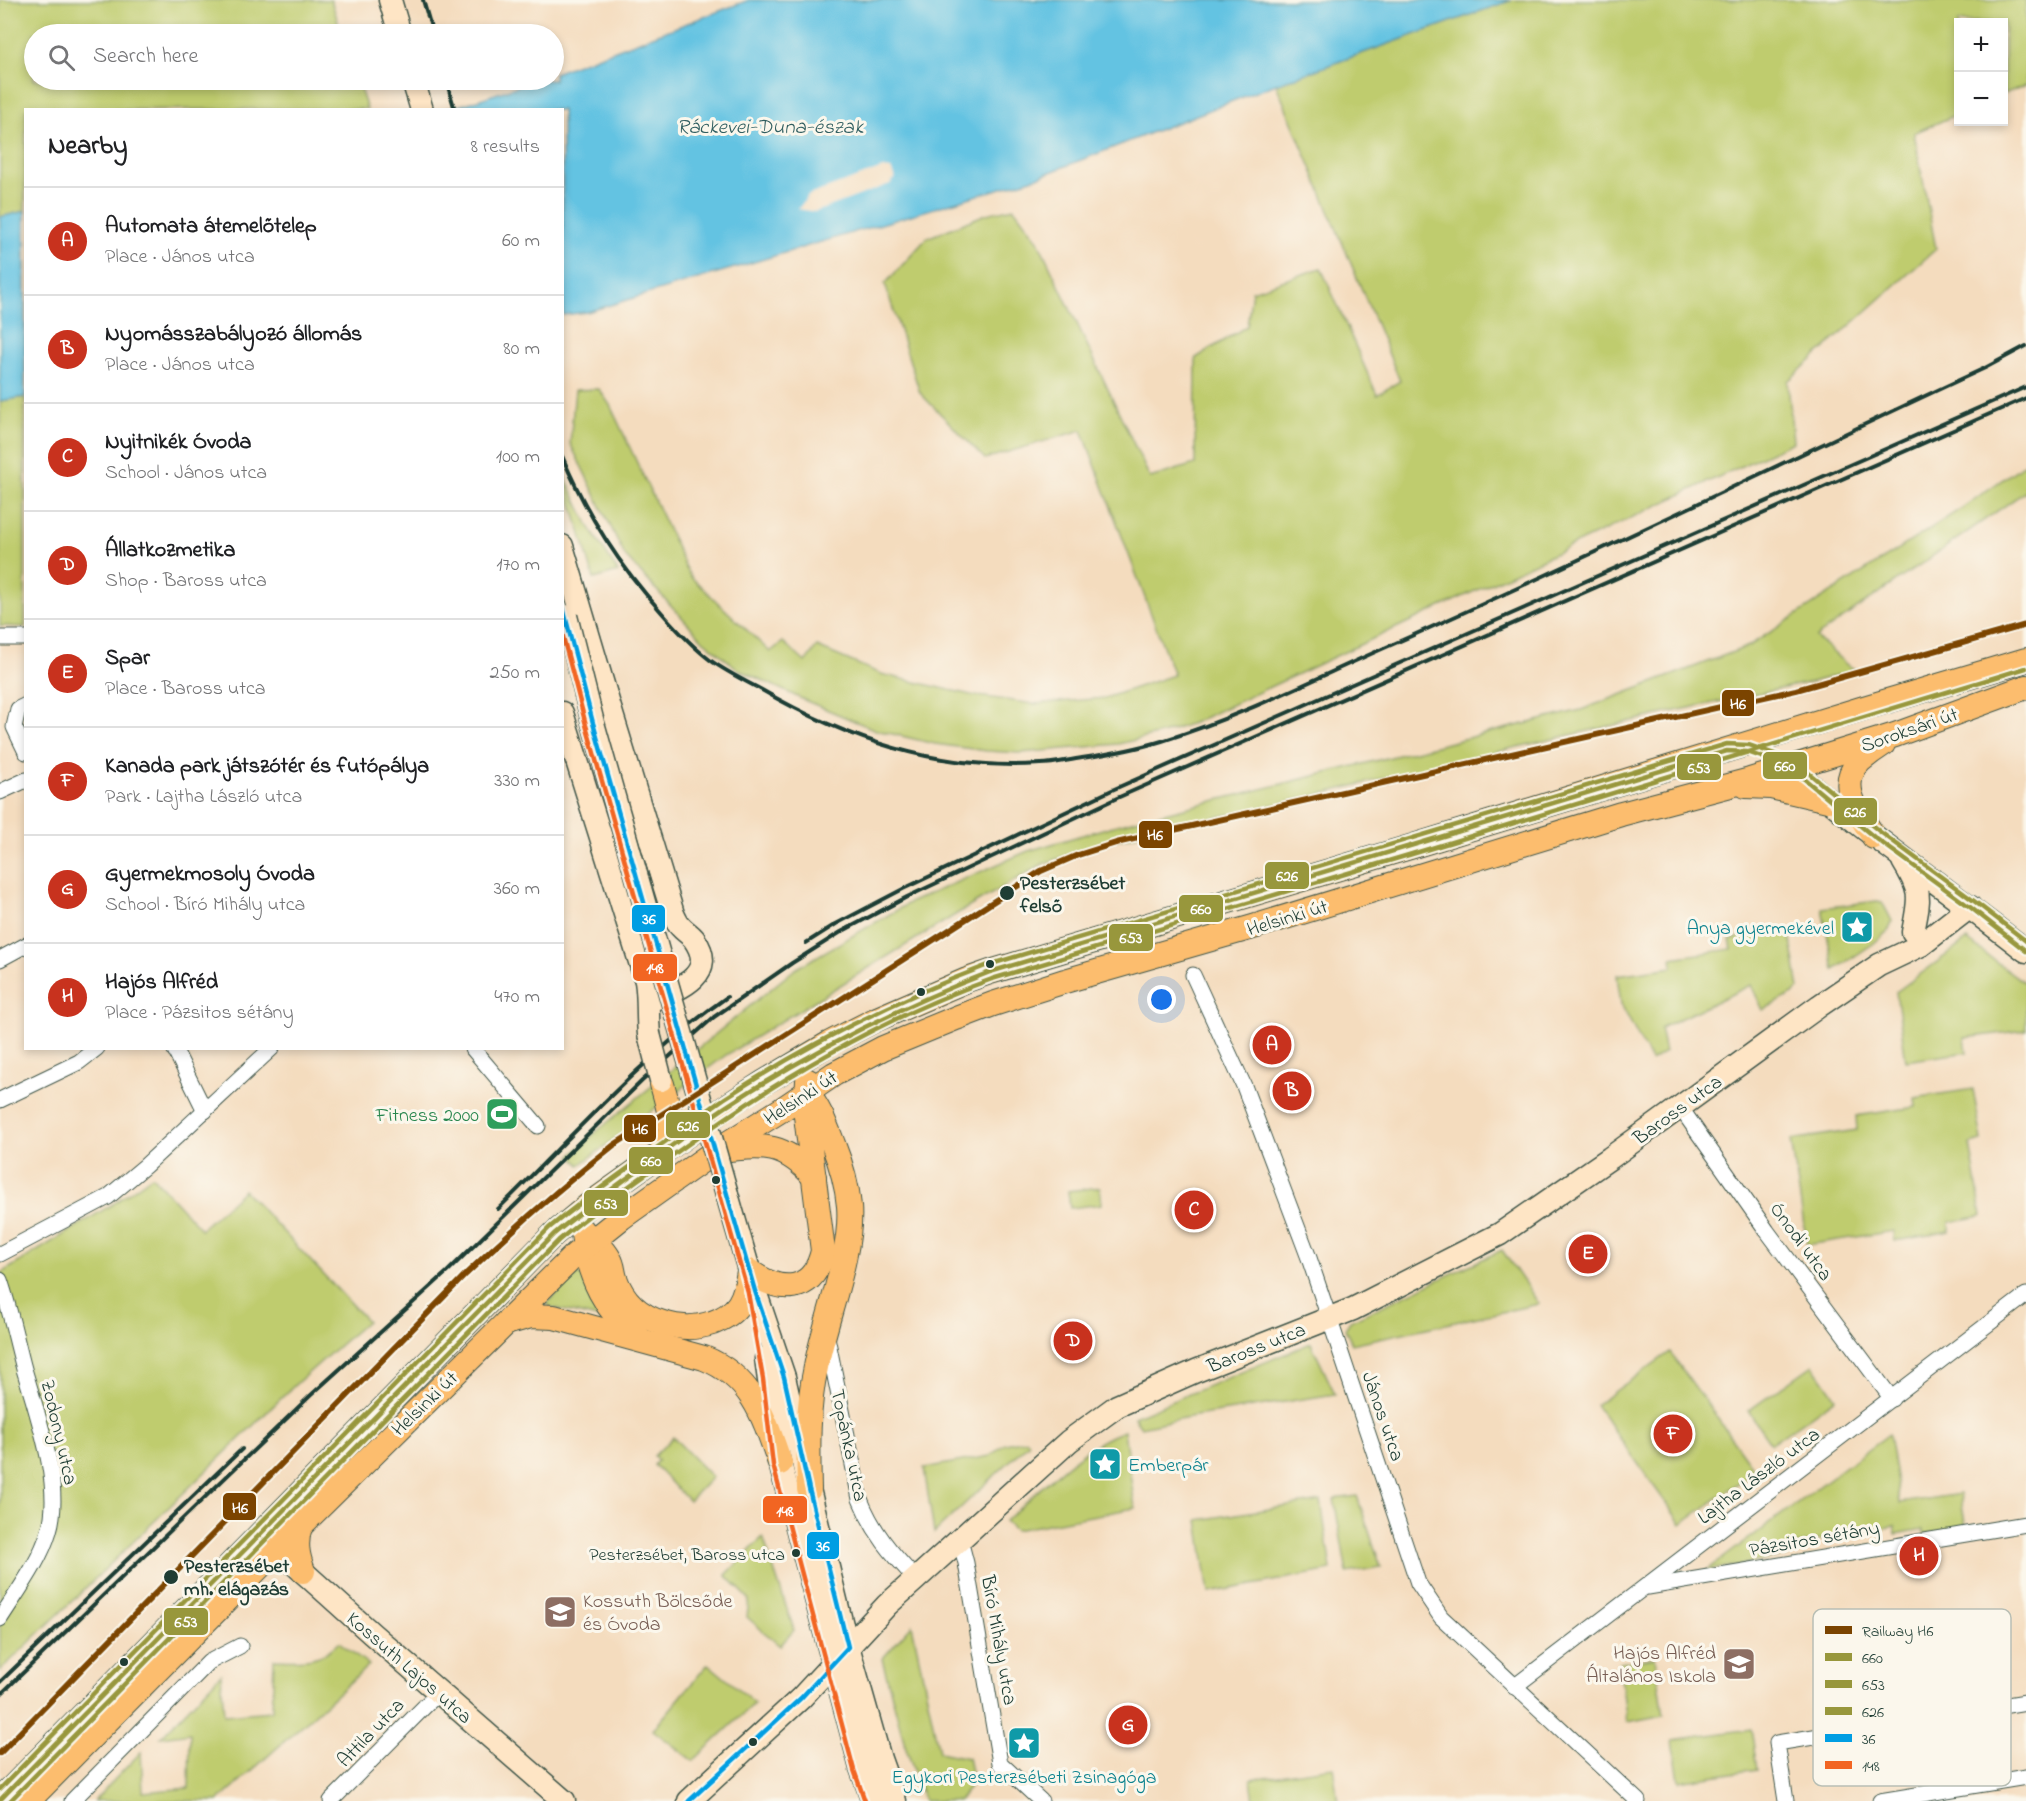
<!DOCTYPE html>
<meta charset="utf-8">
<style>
body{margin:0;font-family:"Indie Flower",sans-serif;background:#f2f2f2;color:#202124}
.controls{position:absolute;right:18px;top:18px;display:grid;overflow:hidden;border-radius:0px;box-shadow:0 3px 9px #0003}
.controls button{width:54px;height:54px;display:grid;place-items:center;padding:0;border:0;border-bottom:2px solid #e0e0e0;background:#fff;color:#202124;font:30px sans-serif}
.you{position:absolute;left:1162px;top:1000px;width:21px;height:21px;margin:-15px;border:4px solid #fff;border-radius:50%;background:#1a73e8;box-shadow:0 0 0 9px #1a73e833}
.badge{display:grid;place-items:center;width:39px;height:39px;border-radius:50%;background:#c8321e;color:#fff;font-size:20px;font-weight:700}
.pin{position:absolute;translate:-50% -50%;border:3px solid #fff;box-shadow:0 2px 6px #0006}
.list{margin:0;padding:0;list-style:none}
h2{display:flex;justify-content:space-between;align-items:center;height:78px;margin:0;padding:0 24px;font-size:26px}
h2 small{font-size:20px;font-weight:400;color:#757577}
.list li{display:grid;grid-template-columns:39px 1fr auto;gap:18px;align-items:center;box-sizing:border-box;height:108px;padding:0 24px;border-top:2px solid #e0e0e0}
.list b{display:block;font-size:22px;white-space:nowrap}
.list p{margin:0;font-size:20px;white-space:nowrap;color:#757577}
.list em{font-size:20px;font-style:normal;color:#757577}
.icon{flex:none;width:33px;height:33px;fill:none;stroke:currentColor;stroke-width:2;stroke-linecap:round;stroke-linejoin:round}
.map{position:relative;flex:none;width:2026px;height:1801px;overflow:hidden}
.search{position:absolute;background:#fff;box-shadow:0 3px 9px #0003;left:24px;top:24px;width:540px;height:66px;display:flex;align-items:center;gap:15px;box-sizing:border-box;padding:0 21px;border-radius:33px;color:#757577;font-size:22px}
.panel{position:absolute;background:#fff;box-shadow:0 3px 9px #0003;left:24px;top:108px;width:540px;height:942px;border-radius:0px}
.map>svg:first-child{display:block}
</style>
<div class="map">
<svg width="2026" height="1801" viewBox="0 0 2026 1801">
<rect width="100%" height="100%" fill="#fbf7ec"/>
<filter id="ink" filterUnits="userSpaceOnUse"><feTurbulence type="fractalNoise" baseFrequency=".0167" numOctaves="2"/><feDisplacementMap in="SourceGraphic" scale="12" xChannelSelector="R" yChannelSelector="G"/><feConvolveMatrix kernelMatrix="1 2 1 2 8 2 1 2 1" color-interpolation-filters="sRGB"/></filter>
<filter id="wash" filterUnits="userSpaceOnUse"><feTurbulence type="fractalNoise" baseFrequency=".008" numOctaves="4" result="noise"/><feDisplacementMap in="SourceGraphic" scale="24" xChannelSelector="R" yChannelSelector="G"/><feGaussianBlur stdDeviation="1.35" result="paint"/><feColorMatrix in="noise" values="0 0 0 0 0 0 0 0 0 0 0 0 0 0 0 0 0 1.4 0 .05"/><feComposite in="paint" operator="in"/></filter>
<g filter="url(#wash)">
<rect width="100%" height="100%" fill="#f4dcbe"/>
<g fill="#bfcc6e" stroke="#6f8451" stroke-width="1.5">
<polygon points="0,0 331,0 342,34 34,34 34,80 357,80 367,109 26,110 25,211 0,217"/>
<polygon points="1512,0 2026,0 2026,85 2004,94 2004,22 1958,22 1958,114 1914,133 1936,249 1788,381 1793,442 1195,722 1165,733 1118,744 1021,753 987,751 935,744 876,730 804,700 738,669 703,640 625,556 570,443 575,390 599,389 610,405 690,576 770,652 783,642 805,662 817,647 881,674 971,695 1034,704 1105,698 1174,675 1082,430 985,459 920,393 885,284 927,238 986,214 1014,208 1037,239 1150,478 1195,464 1196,358 1247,326 1252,291 1321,268 1377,395 1400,381 1276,84"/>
<polygon points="25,397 25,627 0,626 0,401"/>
<polygon points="2026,463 2026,491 1816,637 1847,665 1856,670 1812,682 1680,710 1430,767 1305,798 1104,842 1043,864 960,912 726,1055 580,1165 571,1156 597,1131 795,969 909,903 1028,851 1120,824 1581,710 1749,646 1959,510"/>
<polygon points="562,471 590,528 618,572 594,579"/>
<polygon points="1877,901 1882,902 1892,921 1889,930 1873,944 1834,970 1822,908"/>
<polygon points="1787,930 1790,934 1799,989 1793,994 1763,1010 1751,985 1660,1028 1665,1052 1651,1061 1621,1004 1617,975 1673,967 1672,958 1732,949 1730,939"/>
<polygon points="1967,940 2026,984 2026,1030 1965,1038 1967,1052 1906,1061 1896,992"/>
<polygon points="1973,1089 1982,1141 1970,1144 1982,1216 1950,1222 1950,1231 1895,1241 1894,1231 1807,1245 1791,1140 1857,1130 1856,1116 1916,1107 1915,1098"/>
<polygon points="152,1176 201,1229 244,1190 367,1321 298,1382 0,1671 0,1274 113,1204"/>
<polygon points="1100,1187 1102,1204 1070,1208 1068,1191"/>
<polygon points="1502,1250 1539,1304 1352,1344 1345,1329 1350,1321"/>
<polygon points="577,1274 583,1275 593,1305 602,1319 550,1307 547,1303"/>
<polygon points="1311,1343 1335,1394 1189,1417 1141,1427 1134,1417"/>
<polygon points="1670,1352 1755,1471 1681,1524 1596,1405"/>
<polygon points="1813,1365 1836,1398 1771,1444 1748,1411"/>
<path d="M1124,1431L1135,1508L1015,1530L1005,1521C1039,1491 1082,1445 1124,1431Z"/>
<polygon points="1889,1434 1900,1503 1960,1494 1966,1528 1925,1535 1923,1529 1896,1534 1895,1526 1788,1546 1788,1556 1706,1571"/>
<polygon points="673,1437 712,1477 689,1501 654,1465 658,1460 654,1456"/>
<polygon points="1027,1440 1029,1443 934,1533 924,1468 990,1456 1005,1444"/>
<polygon points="1357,1496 1381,1567 1347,1573 1334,1499"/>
<polygon points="1321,1501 1331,1570 1209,1593 1198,1520"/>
<polygon points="763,1537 794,1630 780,1646 747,1617 749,1599 726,1575"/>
<polygon points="912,1625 939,1752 968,1758 973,1781 959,1801 924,1801 905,1745 882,1659"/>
<path d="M339,1642L369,1665L218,1801H94L141,1752L143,1792L189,1788L190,1733L161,1737L221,1674L224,1715L272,1711L274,1659C300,1660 319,1663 339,1642Z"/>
<polygon points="1655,1657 1664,1715 1627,1722 1619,1663"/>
<polygon points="708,1664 755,1703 693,1761 653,1730"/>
<polygon points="1751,1729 1757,1769 1679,1781 1673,1740"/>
<polygon points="1333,1767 1338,1801 1254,1801 1251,1779"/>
</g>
<g fill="#64c3e2" stroke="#42808b" stroke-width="1.5">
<polygon points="749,0 1512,0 1276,84 1035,178 587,312 563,315 562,110 442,110 466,104 535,80 554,80 554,73"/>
<polygon points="25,211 25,397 0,401 0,217"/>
</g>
<polygon fill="#f4dcbe" points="883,168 891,169 895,178 890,184 815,212 798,209 809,195"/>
</g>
<g filter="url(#ink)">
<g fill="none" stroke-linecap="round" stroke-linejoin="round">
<g stroke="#3f5549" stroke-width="17">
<g id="street">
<polyline points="0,638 26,638"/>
<polyline points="26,705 18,709 14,727 26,752"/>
<polyline points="0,792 26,780"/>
<polyline points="0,959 26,945"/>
<polyline points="1193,975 1244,1086 1309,1258 1418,1583 1441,1617 1638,1801"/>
<polyline points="174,1048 205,1111"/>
<polyline points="472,1048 538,1126"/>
<polyline points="0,1100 79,1062 97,1048"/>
<polyline points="1680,1107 1767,1231 1892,1399"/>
<polyline points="0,1254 108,1197 145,1166 272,1048"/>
<path d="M0,1280C10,1309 16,1339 24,1369C37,1414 63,1486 49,1531C40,1562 17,1592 0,1619"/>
<path d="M827,1337L860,1499C873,1532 892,1554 916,1579"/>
<polyline points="960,1540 966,1563 1000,1763 1041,1801"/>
<polyline points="1648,1587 2026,1524"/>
<polyline points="1514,1687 2026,1295"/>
<polyline points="72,1801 209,1662 240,1646"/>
<polyline points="331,1801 439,1692"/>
<polyline points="1786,1801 1777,1743 2026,1702"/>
<polyline points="1880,1801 2026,1777"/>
</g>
</g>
<g stroke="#3f5549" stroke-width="25">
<g id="secondary">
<polyline points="390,0 400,34"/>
<polyline points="413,80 422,110"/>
<path d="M562,546L610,708L673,914C675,918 677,923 680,926C684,931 690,934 694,939C720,976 676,990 649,1001"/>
<path d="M562,713L646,981C649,999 647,1016 649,1034"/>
<path d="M1790,767C1865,834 1948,889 2026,951"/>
<path d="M1903,861C1922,892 1920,897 1913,932"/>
<polyline points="727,1194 755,1291 784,1377 809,1489 842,1625 880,1759 895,1801"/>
<polyline points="766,1358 780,1463 861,1768 873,1801"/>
<polyline points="290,1560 371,1633 564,1801"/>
<polyline points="689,1801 801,1698 887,1605 916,1579 1069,1441 1117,1406 1196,1371 1353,1309 1500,1234 1610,1158 1819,1006 1879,965 1921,945 1970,907"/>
</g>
</g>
<g stroke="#3f5549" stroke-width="26">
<g id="primary">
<polyline points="1746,786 1771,787 1828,800"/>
<path d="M1874,837C1860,815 1835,785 1860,761C1867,755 1875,749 1883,744"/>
<path d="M806,1092C819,1107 826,1126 833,1144C841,1164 847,1184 849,1206C853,1253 825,1319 816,1367C807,1407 808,1448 809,1489"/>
<path d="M722,1150C764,1144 785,1144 814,1177"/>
<path d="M659,1155C677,1126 670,1115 662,1084"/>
<path d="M582,1231C592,1237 604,1249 610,1260C613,1265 613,1272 615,1278C623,1301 639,1316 663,1323C680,1328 694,1329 712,1323C739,1313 745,1299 749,1271C781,1294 813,1294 823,1251L806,1116L808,1081"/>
<path d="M583,1234C588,1275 606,1313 639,1338"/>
<path d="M506,1323L531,1316L554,1317L704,1358C752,1377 764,1417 780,1463"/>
<path d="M300,1526C295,1543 297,1555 303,1571"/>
<polyline points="0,1800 554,1234 589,1205 729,1105 763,1083 830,1043 877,1019 967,980 990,972 1410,847 1864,708 2026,660"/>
<polyline points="28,1801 276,1550 576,1254 621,1218 717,1150 781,1110 834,1074 883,1048 956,1018 993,1004 1065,981 1253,927 1621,814 1750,780 1895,735 2026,687"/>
</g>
</g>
<use href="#street" stroke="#fff" stroke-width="15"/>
<use href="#secondary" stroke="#fee5c5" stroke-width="22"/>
<use href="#primary" stroke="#fcbd6e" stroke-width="24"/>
<g stroke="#1f3d34" stroke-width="4">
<polyline points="423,0 433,34"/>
<polyline points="446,80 455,110"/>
<path d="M562,456C588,517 619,565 663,614C677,630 693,647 710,660C725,671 743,680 760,689C848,740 938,771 1041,764C1054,764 1068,760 1082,758C1109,754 1136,749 1162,741C1237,718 1310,681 1382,649C1585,560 1784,461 1985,368L2026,346"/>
<polyline points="806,943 836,924 903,889 1112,790 2026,387"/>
<path d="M498,1209C572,1137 642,1056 727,997"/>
<polyline points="0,1682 242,1449"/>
<polyline points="0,1695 310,1396 447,1272 642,1081 714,1017 792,963 841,932 907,897 1117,798 2026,398"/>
</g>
<g stroke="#3f5549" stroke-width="25" stroke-linecap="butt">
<g id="secondary-bridge">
<polyline points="566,616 593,723 727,1194"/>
<polyline points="649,1034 661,1080"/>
</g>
</g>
<use href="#secondary-bridge" stroke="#fee5c5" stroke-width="22"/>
<g stroke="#fbf7ec" stroke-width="9">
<path id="bus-1" d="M0,1800L554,1234C590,1204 629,1177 667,1149C688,1134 708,1118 730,1104C812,1051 899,1007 990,972L1727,751L1747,752L1790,767L1874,837L1970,907L2026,951"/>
</g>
<g stroke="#fbf7ec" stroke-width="9">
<path id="bus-2" d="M10,1801L559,1240C596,1209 634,1182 673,1155C772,1083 876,1020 992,979L1412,854L2026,668"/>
</g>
<g stroke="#fbf7ec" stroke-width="9">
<path id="bus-3" d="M0,1789L549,1228C585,1198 624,1171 662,1144C683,1129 703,1113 725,1098C808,1044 895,1000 988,965L1727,744L1749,745L1794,761L1879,831L1974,901L2026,941"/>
</g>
<g stroke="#fbf7ec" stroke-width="9">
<polyline id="bus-4" points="562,604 593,723 727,1194 755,1291 784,1377 809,1489 848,1647 801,1698 689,1801"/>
</g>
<g stroke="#fbf7ec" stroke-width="9">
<polyline id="bus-5" points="562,633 586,725 748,1293 763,1379 773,1465 854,1770 865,1801"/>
</g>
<use href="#bus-1" stroke="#98973c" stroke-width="4.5"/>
<use href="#bus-2" stroke="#98973c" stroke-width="4.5"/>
<use href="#bus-3" stroke="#98973c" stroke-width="4.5"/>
<use href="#bus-4" stroke="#009ee3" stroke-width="4.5"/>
<use href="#bus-5" stroke="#f26522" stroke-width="4.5"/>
<g stroke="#fbf7ec" stroke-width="10">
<path id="rail-1" d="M0,1753L466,1274C513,1229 562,1186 614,1145L1041,871L1078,855L1116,843L1796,690L2026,625"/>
</g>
<use href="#rail-1" stroke="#7b4400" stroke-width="6"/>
</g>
</g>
<defs>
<g id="sight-square" transform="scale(1.725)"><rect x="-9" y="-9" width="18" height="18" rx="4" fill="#0f9aa8" stroke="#fbf7ec"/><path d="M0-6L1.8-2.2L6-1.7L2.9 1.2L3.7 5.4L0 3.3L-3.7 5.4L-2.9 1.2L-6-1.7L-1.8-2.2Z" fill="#fff"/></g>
<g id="stadium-square" transform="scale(1.725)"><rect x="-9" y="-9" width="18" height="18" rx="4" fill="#2e9e5b" stroke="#fbf7ec"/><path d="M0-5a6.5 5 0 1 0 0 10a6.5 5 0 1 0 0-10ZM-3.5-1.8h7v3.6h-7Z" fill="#fff"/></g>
<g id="school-square" transform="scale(1.725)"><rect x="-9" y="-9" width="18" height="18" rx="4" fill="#8d6e63" stroke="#fbf7ec"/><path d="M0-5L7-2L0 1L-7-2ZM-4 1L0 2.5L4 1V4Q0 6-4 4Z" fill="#fff"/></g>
</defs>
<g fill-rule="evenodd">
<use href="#sight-square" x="1857" y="927"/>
<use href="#stadium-square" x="502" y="1114"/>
<use href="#sight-square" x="1105" y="1464"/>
<use href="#school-square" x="560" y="1612"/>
<use href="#school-square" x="1739" y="1664"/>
<use href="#sight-square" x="1024" y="1743"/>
</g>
<g fill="#1f3d34" stroke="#fbf7ec" stroke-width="2">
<circle cx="1007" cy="893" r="8"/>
<circle cx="990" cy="964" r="5"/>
<circle cx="921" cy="992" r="5"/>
<circle cx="716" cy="1180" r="5"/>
<circle cx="796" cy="1553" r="5"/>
<circle cx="171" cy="1577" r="8"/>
<circle cx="124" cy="1662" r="5"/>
<circle cx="753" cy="1742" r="5"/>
</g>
<g text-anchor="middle" stroke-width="6" stroke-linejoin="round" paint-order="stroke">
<g font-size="18" fill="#1f3d34" stroke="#fbf7ec" text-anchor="end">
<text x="785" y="1560">Pesterzsébet, Baross utca</text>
</g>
<g font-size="20" fill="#1f3d34" stroke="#fbf7ec">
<text transform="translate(1909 729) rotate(-19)" y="7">Soroksári út</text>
<text transform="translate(1287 917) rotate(-17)" y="7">Helsinki út</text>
<text transform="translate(800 1097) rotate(-33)" y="7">Helsinki út</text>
<text transform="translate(1677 1109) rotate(-36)" y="7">Baross utca</text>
<text transform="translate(1802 1241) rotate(54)" y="7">Ónodi utca</text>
<text transform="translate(1256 1347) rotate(-22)" y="7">Baross utca</text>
<text transform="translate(424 1403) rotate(-44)" y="7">Helsinki út</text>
<text transform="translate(1384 1416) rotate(71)" y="7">János utca</text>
<text transform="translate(60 1432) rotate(77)" y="7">Zodony utca</text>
<text transform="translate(850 1445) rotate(78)" y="7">Topánka utca</text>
<text transform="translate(1758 1475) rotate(-37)" y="7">Lajtha László utca</text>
<text transform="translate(1814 1538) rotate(-10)" y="7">Pázsitos sétány</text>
<text transform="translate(1000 1640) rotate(80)" y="7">Bíró Mihály utca</text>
<text transform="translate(410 1667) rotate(41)" y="7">Kossuth Lajos utca</text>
<text transform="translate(370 1732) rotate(-46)" y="7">Attila utca</text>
</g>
<g font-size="20" font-weight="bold" fill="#1f3d34" stroke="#fbf7ec" text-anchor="start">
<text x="1020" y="889">Pesterzsébet<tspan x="1020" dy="23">felső</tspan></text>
<text x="184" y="1572">Pesterzsébet<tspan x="184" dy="23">mh. elágazás</tspan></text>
</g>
<g font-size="20" fill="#0d838f" stroke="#fbf7ec" text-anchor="end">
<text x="1834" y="934">Anya gyermekével</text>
<text x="1128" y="1471" text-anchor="start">Emberpár</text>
<text x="1024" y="1783" text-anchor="middle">Egykori Pesterzsébeti Zsinagóga</text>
</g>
<g font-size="20" fill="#27864d" stroke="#fbf7ec" text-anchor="end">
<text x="479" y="1121">Fitness 2000</text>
</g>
<g font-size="20" fill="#785e54" stroke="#fbf7ec" text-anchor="start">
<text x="583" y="1607">Kossuth Bölcsőde<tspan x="583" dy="23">és Óvoda</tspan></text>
<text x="1716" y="1659" text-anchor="end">Hajós Alfréd<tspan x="1716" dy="23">Általános Iskola</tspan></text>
</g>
<g font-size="21" font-style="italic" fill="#305e60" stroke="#fbf7ec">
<text x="770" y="133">Ráckevei-Duna-észak</text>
</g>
</g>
<rect x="1813" y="1609" width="198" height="177" rx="9" fill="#fbf7ec" stroke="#b9bfb5" stroke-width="1.5"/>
<rect x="1825" y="1626" width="27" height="8" fill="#7b4400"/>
<rect x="1825" y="1653" width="27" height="8" fill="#98973c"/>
<rect x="1825" y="1680" width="27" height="8" fill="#98973c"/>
<rect x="1825" y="1707" width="27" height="8" fill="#98973c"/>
<rect x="1825" y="1734" width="27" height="8" fill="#009ee3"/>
<rect x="1825" y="1761" width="27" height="8" fill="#f26522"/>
<g font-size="16" fill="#1f3d34">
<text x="1862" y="1636">Railway H6</text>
<text x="1862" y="1663">660</text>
<text x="1862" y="1690">653</text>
<text x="1862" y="1717">626</text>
<text x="1862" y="1744">36</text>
<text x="1862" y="1771">148</text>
</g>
<g stroke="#fbf7ec" stroke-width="2">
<rect x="1721" y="689" width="34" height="28" rx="6" fill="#7b4400"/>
<rect x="1762" y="751" width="46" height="29" rx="6" fill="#98973c"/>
<rect x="1676" y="753" width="46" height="28" rx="6" fill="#98973c"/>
<rect x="1833" y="797" width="45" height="29" rx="6" fill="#98973c"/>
<rect x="1138" y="820" width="35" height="29" rx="6" fill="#7b4400"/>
<rect x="1264" y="861" width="46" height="29" rx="6" fill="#98973c"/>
<rect x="1178" y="894" width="46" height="29" rx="6" fill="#98973c"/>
<rect x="631" y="904" width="35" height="29" rx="6" fill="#009ee3"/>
<rect x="1108" y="923" width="46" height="29" rx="6" fill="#98973c"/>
<rect x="632" y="953" width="46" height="29" rx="6" fill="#f26522"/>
<rect x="665" y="1111" width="46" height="28" rx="6" fill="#98973c"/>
<rect x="623" y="1114" width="34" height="29" rx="6" fill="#7b4400"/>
<rect x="628" y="1146" width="46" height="29" rx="6" fill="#98973c"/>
<rect x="583" y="1189" width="46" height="28" rx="6" fill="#98973c"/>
<rect x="222" y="1492" width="35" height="29" rx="6" fill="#7b4400"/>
<rect x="762" y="1495" width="46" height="29" rx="6" fill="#f26522"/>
<rect x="806" y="1531" width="34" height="29" rx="6" fill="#009ee3"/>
<rect x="163" y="1607" width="46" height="29" rx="6" fill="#98973c"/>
</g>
<g font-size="16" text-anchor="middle" font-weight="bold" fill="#fff">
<text x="1738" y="709">H6</text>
<text x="1785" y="771">660</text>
<text x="1699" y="773">653</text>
<text x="1855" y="817">626</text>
<text x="1155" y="840">H6</text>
<text x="1287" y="881">626</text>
<text x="1201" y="914">660</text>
<text x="649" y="924">36</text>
<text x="1131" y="943">653</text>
<text x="655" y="973">148</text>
<text x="688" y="1131">626</text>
<text x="640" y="1134">H6</text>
<text x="651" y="1166">660</text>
<text x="606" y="1209">653</text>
<text x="240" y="1513">H6</text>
<text x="785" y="1516">148</text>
<text x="823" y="1551">36</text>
<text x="186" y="1627">653</text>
</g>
</svg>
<div class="controls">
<button>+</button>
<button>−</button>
</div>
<div class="you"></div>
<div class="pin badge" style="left:1272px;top:1045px">A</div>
<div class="pin badge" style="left:1292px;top:1091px">B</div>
<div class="pin badge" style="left:1194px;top:1210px">C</div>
<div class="pin badge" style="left:1073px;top:1341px">D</div>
<div class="pin badge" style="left:1588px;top:1254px">E</div>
<div class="pin badge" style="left:1673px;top:1434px">F</div>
<div class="pin badge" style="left:1128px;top:1725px">G</div>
<div class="pin badge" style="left:1919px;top:1556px">H</div>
<div class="search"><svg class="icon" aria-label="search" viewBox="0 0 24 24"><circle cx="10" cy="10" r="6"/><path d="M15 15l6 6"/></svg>Search here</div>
<section class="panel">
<h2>Nearby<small>8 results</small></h2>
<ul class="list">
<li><span class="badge">A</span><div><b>Automata átemelőtelep</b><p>Place · János utca</p></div><em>60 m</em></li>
<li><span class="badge">B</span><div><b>Nyomásszabályozó állomás</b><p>Place · János utca</p></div><em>80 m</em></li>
<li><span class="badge">C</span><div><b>Nyitnikék Óvoda</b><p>School · János utca</p></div><em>100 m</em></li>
<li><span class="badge">D</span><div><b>Állatkozmetika</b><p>Shop · Baross utca</p></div><em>170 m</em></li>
<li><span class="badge">E</span><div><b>Spar</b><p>Place · Baross utca</p></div><em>250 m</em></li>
<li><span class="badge">F</span><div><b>Kanada park játszótér és futópálya</b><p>Park · Lajtha László utca</p></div><em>330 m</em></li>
<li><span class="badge">G</span><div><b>Gyermekmosoly Óvoda</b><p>School · Bíró Mihály utca</p></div><em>360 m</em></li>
<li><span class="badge">H</span><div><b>Hajós Alfréd</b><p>Place · Pázsitos sétány</p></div><em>470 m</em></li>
</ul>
</section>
</div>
